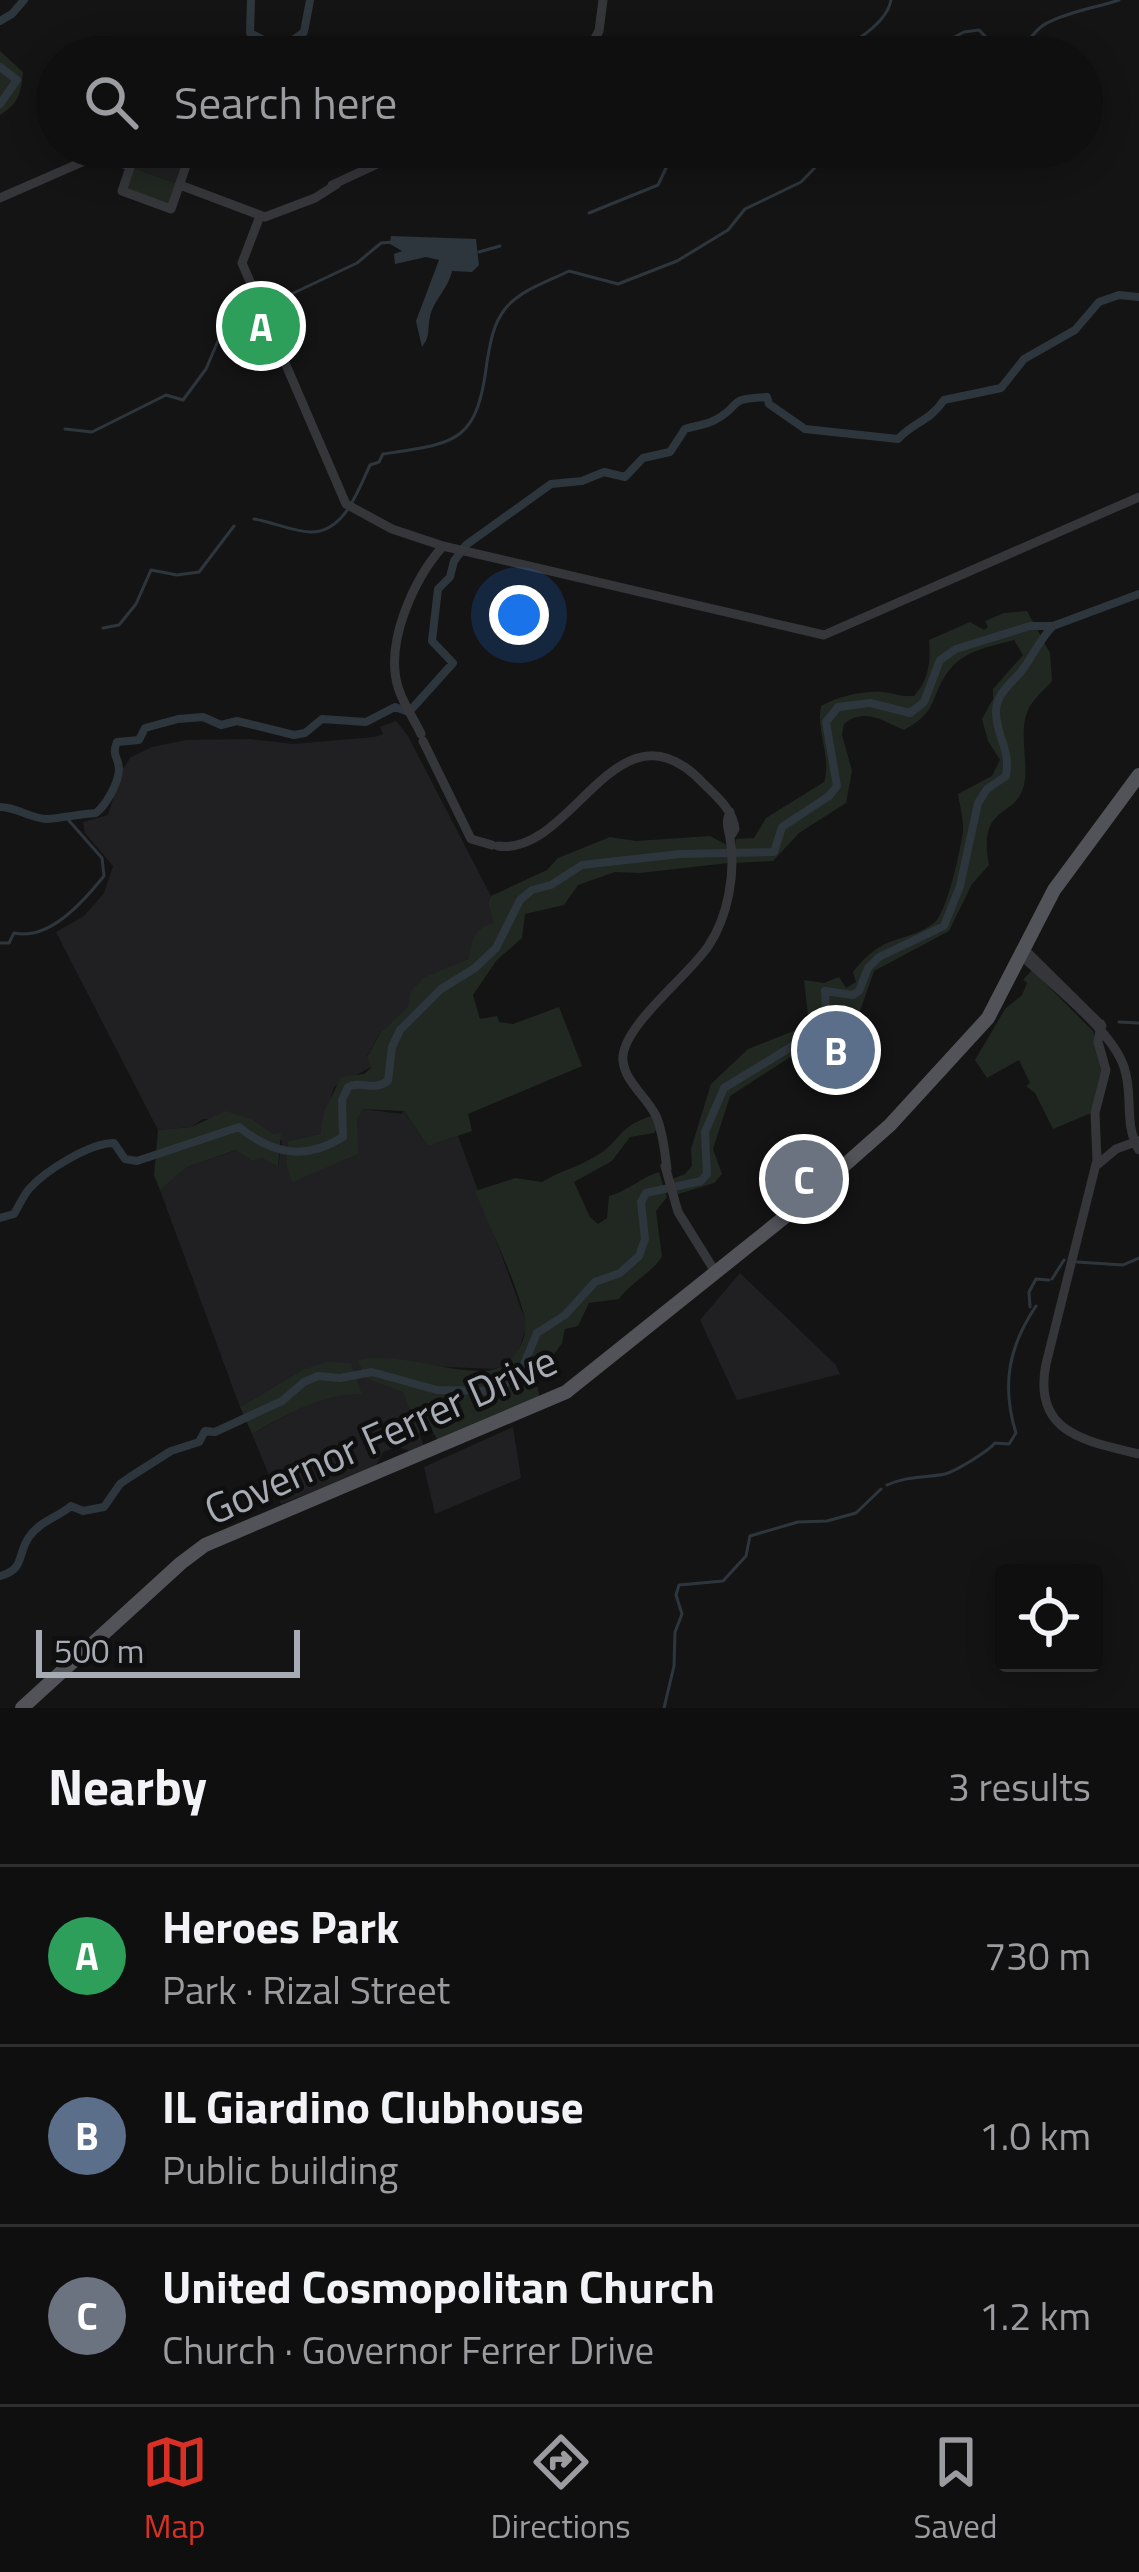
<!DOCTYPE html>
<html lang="en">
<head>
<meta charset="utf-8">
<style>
	:root { --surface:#0f0f10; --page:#1d1d1e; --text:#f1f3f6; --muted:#9b9c9f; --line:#2f2f30; --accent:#d93025 }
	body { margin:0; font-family:"Titillium Web",sans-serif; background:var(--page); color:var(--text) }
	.controls { position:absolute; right:36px; bottom:36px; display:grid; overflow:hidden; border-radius:12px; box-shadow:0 6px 30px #0003 }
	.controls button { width:108px; height:108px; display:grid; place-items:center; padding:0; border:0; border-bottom:3px solid var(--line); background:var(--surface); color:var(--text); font:60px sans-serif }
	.scale { position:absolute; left:36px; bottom:30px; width:264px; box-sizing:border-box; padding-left:12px; border:6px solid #a7abb4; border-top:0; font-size:33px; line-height:42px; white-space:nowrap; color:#a7abb4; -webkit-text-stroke:9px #0f0f10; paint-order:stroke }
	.you { position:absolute; left:519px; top:615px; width:42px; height:42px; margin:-30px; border:9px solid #fff; border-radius:50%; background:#1a73e8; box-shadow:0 0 0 18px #1a73e833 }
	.badge { display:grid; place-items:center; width:78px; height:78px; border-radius:50%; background:var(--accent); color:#fff; font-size:39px; font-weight:700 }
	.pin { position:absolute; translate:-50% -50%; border:6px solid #fff; box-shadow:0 3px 12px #0006 }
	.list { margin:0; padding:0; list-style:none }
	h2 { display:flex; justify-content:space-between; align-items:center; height:156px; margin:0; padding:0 48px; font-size:51px }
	h2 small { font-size:39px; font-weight:400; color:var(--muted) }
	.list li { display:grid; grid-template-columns:78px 1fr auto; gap:36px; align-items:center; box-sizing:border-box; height:180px; padding:0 48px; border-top:3px solid var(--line) }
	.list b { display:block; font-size:45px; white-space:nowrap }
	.list p { margin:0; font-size:39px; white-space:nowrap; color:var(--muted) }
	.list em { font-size:39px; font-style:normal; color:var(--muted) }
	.icon { flex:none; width:66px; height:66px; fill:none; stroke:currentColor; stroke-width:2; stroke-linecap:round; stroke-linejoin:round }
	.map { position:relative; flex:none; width:1139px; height:1708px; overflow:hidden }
	.search { position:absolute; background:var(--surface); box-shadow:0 6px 30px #0003; left:36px; right:36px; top:36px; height:132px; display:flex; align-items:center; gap:30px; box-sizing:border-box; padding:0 42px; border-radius:66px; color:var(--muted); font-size:45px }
	.sheet { height:696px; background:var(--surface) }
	nav { display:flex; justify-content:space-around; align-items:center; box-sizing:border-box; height:168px; border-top:3px solid var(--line); background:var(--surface); font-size:33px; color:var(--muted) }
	nav a { display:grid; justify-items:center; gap:6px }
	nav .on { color:var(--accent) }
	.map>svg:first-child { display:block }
	.built { fill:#202022 }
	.green { fill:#212821 }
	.water { fill:#2e363d }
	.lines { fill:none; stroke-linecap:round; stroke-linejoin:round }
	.stream { stroke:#2e363d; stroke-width:3 }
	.river { stroke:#2e363d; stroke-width:8 }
	.minor { stroke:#35363a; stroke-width:9 }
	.major { stroke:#525359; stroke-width:14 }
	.labels { text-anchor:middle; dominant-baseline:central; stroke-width:9; stroke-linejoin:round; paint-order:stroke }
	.street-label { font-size:42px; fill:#a7abb4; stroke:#0f0f10 }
</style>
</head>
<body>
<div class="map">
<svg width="1139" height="1708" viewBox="0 0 1139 1708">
	<rect width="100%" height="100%" fill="#141415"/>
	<!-- built -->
	<path class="built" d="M141 147 186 160 178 184 133 168Z
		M396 721 408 736 491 896 488 903 495 923 469 959 454 966 381 1032 367 1056 371 1067 334 1087 320 1134 288 1141 286 1163 293 1181 363 1109 402 1114 403 1110 428 1146 458 1136 527 1325 517 1355 509 1363 494 1369 425 1366 365 1378 403 1391 424 1446 410 1451 397 1447 383 1452 375 1467 281 1504 252 1434 305 1405 341 1393H361L302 1370 240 1407 160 1190 187 1167 237 1150 252 1161 262 1158 278 1167 282 1141 254 1120 203 1119 191 1127 158 1130 56 932 84 916 104 893 113 866 85 833 83 822 108 815 122 770 131 757 152 747 186 740 249 739 293 744 375 737 383 734 380 727Z
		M740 1273 836 1365 840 1374 737 1400 700 1320Z
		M513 1427 521 1478 435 1514 424 1467Z"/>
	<!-- green -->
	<path class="green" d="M0 51 23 72C21 93 19 103 0 115Z
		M133 168 178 184 170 206 125 189Z
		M1027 611 1050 653 1052 681C1045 689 1032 700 1028 710 1018 731 1029 762 1024 785 1016 819 977 803 989 865L972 884 949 931 874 971 860 1011 841 1009V1028L822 1054 792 1056 730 1096 713 1149 722 1174 714 1183 675 1195 672 1179 685 1174 692 1166 691 1149 711 1084 748 1049 809 1025 804 980 824 983 839 977 846 988 856 982 853 972C887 930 902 946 934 923 947 913 960 851 963 832 964 821 960 806 958 794L992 776 1000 760 988 741 982 719 993 699V689L1023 655 1014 640C993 646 966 650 951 668 928 696 942 709 904 730 883 721 864 707 844 724L842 735 852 771 846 803 799 833 773 861 733 863 736 839 754 838 766 818 824 782C832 758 816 732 821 706 840 696 861 691 883 692 894 693 901 697 914 696 929 680 931 661 929 640L970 622 984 630 988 627 985 621 1004 613Z
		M710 836 727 845 728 863 640 873 615 872 578 885 564 905 525 914 522 938 496 961 473 995 480 1019 497 1016 499 1022 513 1024 559 1007 582 1066 468 1114 472 1131 428 1146 404 1111 363 1109 357 1118 358 1154 292 1182 286 1163 288 1141 320 1134 324 1112 341 1077 364 1074 371 1068 367 1057 381 1032 408 1007 410 992 425 977 469 959C471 941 475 927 494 923L488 903 491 896 547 870 558 858 610 837 636 841Z
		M1032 970 1093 1031 1104 1069 1091 1113 1053 1129 1035 1093 1026 1086 1030 1083 1019 1060 987 1078 975 1060 1005 1009 1022 995 1027 983 1023 980Z
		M226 1111 254 1120 273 1134 281 1133 278 1167 262 1158 252 1161 236 1150 187 1167 160 1190 154 1175 158 1130 191 1127Z
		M652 1116 657 1128 654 1133 630 1137 612 1161 574 1182 590 1217 598 1224 607 1218 609 1196C628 1191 640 1178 659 1172L667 1197 656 1211 662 1257C648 1276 630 1283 619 1299L589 1303 578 1326 565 1329 562 1343 536 1380 540 1399 438 1441 427 1421 419 1434 403 1392 365 1378 358 1360C402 1352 440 1372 484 1371 509 1371 529 1343 525 1320 518 1285 489 1226 475 1191L515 1178 542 1182C560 1171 578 1167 596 1156 621 1142 617 1126 652 1116Z
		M327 1362 351 1363 362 1394C321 1393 288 1414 252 1434L240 1407 302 1370Z"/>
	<!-- water -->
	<path class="water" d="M391 236 476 239 479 265 472 272 452 271C448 289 433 301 430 317 427 330 431 335 422 347L416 321 439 260 426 257 395 264 394 254 402 251 390 244Z"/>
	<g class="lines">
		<!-- stream -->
		<path class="stream" d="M788 57 798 44C808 45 819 49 829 49 852 48 887 22 891 0
			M903 57 912 52 915 57
			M934 57 945 51 941 44 964 32 979 30C988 39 997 50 1010 50 1027 50 1033 29 1047 23 1070 11 1095 8 1119 0
			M735 147H744
			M589 213 658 185 676 147
			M479 252 500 246
			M264 307 357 263 381 243 393 242
			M65 429 92 432 166 395 183 400 206 369 224 327 256 310
			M254 519C273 522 291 531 310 532 344 533 358 491 370 465L379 462 383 454C457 443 477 443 487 362 490 344 493 324 505 309 520 290 547 282 569 271L618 284 677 261 728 230 745 209 801 182 835 147
			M103 628 119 625 136 604 151 570 177 575 199 572 234 526
			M0 943H9L14 933C49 941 83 902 104 876L102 858 64 815
			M1119 1022 1139 1023
			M1077 1262 1123 1265 1139 1258
			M1052 1279 1064 1260
			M1030 1307 1029 1292 1036 1279 1049 1280
			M887 1485C906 1476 925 1478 945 1474 956 1471 987 1452 995 1443L1009 1444 1016 1433C1001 1385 1009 1346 1036 1306
			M664 1708 674 1666 675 1632 682 1614 676 1595 679 1585 723 1581 746 1556 750 1536 798 1522 827 1521 856 1513 881 1489"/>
		<!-- river -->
		<path class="river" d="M251 0 250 33 281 49 304 32 310 0
			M0 21 12 14 24 0
			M0 67 17 80 0 104
			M0 807C17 807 31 819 47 819 63 818 79 814 96 813 106 805 118 784 119 770 119 757 111 756 117 742L139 740 145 728 178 719 203 717 221 725 237 721 294 735 305 733 322 719 366 722 395 707 409 712 453 663 432 641 438 589 450 577 454 561 466 545 551 484 582 481 604 472 625 477 643 458 670 452 685 429C694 426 706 425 715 420 745 404 723 399 767 397L769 404 805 429 898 439C915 421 929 422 944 400L1001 388 1024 359 1075 330 1099 302 1119 295 1139 297
			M0 1218 14 1214C19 1206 23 1196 29 1189 46 1170 90 1143 114 1143L125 1159 137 1161 239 1127C272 1154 305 1161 343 1137L342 1100 348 1087C361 1080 373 1092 388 1081L392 1047 400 1030 441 989 475 968 496 948 520 900 532 890 551 885 582 865 680 854 774 852 782 827 829 796 837 786 826 722 838 707 870 703 910 713 924 702 940 660 956 649 1030 626H1053L1139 594
			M0 1576C25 1570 17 1554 29 1537 40 1521 57 1518 71 1506L83 1511 104 1507 120 1484 130 1477 171 1451 199 1442 205 1431 215 1432 282 1401 304 1382 318 1376 340 1378 372 1372 437 1390 499 1391 524 1364 537 1333 565 1315 595 1282 620 1273 639 1256 645 1239 641 1202 646 1193 701 1181 707 1174 705 1132 724 1088 796 1044 827 1031 825 991 853 995 859 991 868 968 879 957 944 926 960 886 978 803 987 789 1006 776C1010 753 1001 743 997 722 992 698 1006 688 1020 673 1032 658 1039 640 1053 626"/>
		<!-- minor -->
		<path class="minor" d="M585 57 599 31 603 0
			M137 147 122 191 171 209 188 160 153 147
			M180 185 265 217 315 198 337 184
			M332 185 414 147
			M0 198 96 156 130 166
			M260 216 242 263 346 504 392 529 443 546 824 635 1139 497
			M421 734C414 719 404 705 399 690 383 645 414 579 443 546
			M423 741 471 839 492 845
			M498 846C573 857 618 691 704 784 717 797 733 810 735 829L730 837
			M1025 950 1102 1026
			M1022 956C1051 984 1112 1030 1124 1067 1134 1096 1123 1123 1139 1150
			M1101 1024 1098 1042 1106 1070 1095 1113 1097 1160 1046 1364C1032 1434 1087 1441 1139 1454
			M1097 1165 1116 1149 1138 1141
			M665 1166 678 1212 716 1273
			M667 1169C665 1154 663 1131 656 1116 647 1097 625 1082 623 1061 619 1028 691 974 709 945 728 916 736 873 730 838 728 826 725 824 730 812"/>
		<!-- major -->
		<path class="major" d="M22 1708 181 1563 205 1545 566 1392 796 1208 890 1125 988 1018 1054 890 1139 775"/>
	</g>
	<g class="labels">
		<!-- street labels -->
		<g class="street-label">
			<text transform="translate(380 1434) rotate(-24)">Governor Ferrer Drive</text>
		</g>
	</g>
</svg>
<div class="controls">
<button><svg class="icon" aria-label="locate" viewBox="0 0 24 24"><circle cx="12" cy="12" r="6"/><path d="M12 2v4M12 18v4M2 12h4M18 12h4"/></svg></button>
</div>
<div class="scale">500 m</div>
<div class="you"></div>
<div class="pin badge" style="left:261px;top:326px;background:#2e9e5b">A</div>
<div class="pin badge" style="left:836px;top:1050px;background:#5c6f8a">B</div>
<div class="pin badge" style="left:804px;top:1179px;background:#6b7280">C</div>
<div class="search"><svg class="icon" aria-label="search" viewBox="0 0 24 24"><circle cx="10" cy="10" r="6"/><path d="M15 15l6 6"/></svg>Search here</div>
</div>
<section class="sheet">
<h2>Nearby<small>3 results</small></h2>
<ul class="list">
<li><span class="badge" style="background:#2e9e5b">A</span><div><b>Heroes Park</b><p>Park · Rizal Street</p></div><em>730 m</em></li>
<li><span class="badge" style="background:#5c6f8a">B</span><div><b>IL Giardino Clubhouse</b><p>Public building</p></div><em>1.0 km</em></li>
<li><span class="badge" style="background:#6b7280">C</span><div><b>United Cosmopolitan Church</b><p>Church · Governor Ferrer Drive</p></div><em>1.2 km</em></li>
</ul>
</section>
<nav>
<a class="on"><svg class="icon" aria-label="map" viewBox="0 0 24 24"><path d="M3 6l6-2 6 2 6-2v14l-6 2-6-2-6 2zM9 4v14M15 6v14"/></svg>Map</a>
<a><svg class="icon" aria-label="directions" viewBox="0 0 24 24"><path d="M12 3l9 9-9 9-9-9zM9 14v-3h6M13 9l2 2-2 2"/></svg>Directions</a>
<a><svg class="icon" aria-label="saved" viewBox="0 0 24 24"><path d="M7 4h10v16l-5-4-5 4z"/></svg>Saved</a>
</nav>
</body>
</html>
